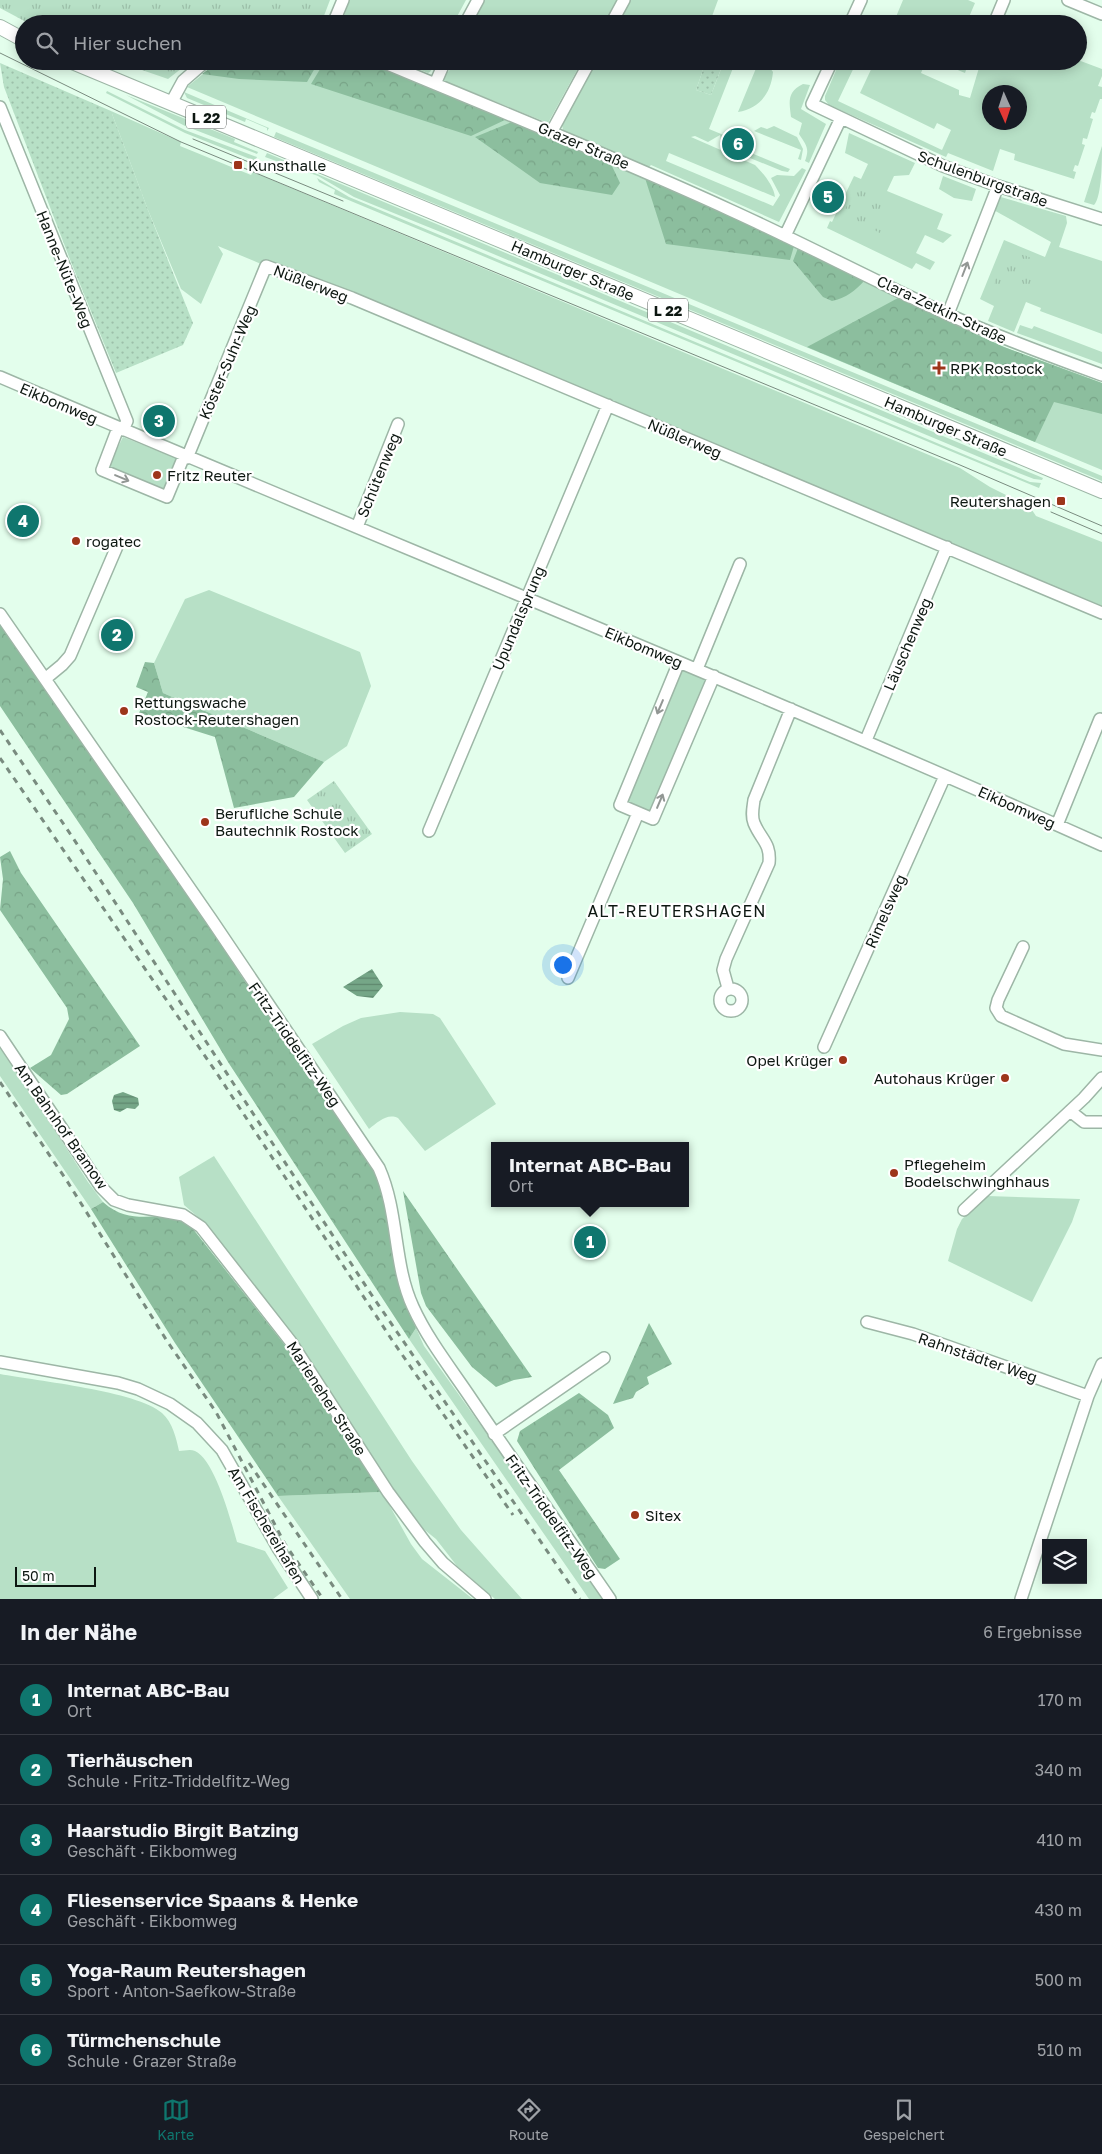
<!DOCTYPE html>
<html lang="de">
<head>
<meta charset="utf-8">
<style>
	:root { --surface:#171b24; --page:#242831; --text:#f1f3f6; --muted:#9ea1a6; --line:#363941; --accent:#0f766e }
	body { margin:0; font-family:"Golos Text",sans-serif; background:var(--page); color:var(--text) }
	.controls { position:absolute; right:15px; bottom:15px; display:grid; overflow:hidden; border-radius:0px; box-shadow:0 2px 12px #0003 }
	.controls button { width:45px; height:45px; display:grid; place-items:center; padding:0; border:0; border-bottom:1px solid var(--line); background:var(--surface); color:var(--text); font:25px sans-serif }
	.compass { position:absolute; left:982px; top:85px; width:45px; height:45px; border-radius:50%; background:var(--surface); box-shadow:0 2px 12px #0003; rotate:177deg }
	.scale { position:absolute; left:15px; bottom:12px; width:81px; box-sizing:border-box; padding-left:5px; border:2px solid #0d1711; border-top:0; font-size:14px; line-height:18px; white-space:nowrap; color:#0d1711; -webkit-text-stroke:4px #fff; paint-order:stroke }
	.you { position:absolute; left:562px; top:964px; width:18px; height:18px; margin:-12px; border:4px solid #fff; border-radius:50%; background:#1a73e8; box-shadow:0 0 0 8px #1a73e833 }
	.badge { display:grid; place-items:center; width:32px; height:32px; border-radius:50%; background:var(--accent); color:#fff; font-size:16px; font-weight:700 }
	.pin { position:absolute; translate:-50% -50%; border:2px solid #fff; box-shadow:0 1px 5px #0006 }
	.popup { position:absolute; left:491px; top:1142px; width:198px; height:65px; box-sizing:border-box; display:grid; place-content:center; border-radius:0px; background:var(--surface); filter:drop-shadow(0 1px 4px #0005); font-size:16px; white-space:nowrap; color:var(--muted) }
	.popup b { font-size:19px; color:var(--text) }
	.popup::after { content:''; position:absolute; left:50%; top:100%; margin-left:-10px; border:10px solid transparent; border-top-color:var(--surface) }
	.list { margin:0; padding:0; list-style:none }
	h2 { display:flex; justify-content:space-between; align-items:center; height:65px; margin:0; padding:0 20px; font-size:21px }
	h2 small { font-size:16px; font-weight:400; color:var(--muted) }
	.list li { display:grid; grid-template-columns:32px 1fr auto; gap:15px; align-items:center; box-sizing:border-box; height:70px; padding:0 20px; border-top:1px solid var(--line) }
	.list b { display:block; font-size:19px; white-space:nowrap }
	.list p { margin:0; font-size:16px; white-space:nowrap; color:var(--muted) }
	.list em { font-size:16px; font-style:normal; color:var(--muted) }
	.icon { flex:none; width:28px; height:28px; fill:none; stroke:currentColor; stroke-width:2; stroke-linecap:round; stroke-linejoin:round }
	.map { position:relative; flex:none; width:1102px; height:1599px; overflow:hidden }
	.search { position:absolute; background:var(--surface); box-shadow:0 2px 12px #0003; left:15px; right:15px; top:15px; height:55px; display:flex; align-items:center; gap:12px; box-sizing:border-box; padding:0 18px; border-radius:28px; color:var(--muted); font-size:19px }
	.sheet { height:485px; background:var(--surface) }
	nav { display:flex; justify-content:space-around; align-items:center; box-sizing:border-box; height:70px; border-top:1px solid var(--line); background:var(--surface); font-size:14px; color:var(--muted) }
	nav a { display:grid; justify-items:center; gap:2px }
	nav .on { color:var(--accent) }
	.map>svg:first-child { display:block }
	.grass { fill:#b7e0c6; fill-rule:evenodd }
	.forest { fill:url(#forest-crowns) }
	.park { fill:url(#park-tufts) }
	.garden { fill:url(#garden-dots) }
	.water { fill:url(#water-rules) }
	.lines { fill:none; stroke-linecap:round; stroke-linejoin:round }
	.minor-casing { stroke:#9db6a6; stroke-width:14 }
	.major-casing { stroke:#9db6a6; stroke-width:16 }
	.minor { stroke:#fff; stroke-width:11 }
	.major { stroke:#fff; stroke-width:14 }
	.tram { stroke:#798b7f; stroke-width:1 }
	.rail { stroke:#798b7f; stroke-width:3; stroke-dasharray:6 6; stroke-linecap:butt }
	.oneway { stroke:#929794 }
	.poi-dot { fill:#9d351a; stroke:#fff; stroke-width:2 }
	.labels { text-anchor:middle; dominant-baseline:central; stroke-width:4.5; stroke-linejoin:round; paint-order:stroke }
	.shield { fill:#fff; stroke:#565d58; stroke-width:1 }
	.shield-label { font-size:14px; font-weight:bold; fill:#0d1711 }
	.street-label { font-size:15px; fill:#0d1711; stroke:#fff }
	.poi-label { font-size:15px; fill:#0d1711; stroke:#fff; text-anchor:start }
	.neighbourhood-label { font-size:16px; letter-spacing:1px; fill:#0d1711; stroke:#fff }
</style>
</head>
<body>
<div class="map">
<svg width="1102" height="1599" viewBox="0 0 1102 1599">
	<defs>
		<pattern id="forest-crowns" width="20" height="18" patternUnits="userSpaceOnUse" patternTransform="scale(1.25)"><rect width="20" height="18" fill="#8cbe9e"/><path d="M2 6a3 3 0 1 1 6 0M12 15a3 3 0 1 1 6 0" fill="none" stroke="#78a387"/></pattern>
		<pattern id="park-tufts" width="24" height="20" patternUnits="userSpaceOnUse" patternTransform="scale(1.25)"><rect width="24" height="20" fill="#b7e0c6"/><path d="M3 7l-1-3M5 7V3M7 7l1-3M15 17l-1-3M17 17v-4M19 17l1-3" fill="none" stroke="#9cbfa9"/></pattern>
		<pattern id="garden-dots" width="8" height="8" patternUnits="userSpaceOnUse" patternTransform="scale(1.25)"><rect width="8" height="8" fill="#b7e0c6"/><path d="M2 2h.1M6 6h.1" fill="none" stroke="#9cbfa9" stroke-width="1.8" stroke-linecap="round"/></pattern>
		<pattern id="water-rules" width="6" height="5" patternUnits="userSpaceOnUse" patternTransform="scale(1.25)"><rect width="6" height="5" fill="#75a687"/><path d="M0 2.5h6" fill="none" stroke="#5e866d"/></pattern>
	</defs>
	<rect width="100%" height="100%" fill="#e3feec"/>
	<!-- grass -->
	<path class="grass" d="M350 0H466L453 24H341Z
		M485 0H617L604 24H472Z
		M630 0H718L711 19 716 24H617Z
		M903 0H968L975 3 966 24H893Z
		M1078 60 1102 69V76L1098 86 1102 87V99H1100L1095 113 1092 112 1090 118 1093 119 1087 139 1083 138 1082 144 1085 145 1078 166 1075 165 1073 171 1076 172 1074 179 1014 160 1015 154 1000 149 993 171 948 153 946 157 829 105 825 100V96L840 61H857L838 101 942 150 951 130 937 123 934 129 860 93 875 61H926L921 73 959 90V95L970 98 981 61ZM990 92H1020V122H990Z
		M219 61H365L645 178 794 246 941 319 1004 347 1102 383V470L801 345 187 87Z
		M399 61H436L430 72 428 73Z
		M453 61H582L548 123 437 78 449 71Z
		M596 61H706L696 90 711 95 723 64 733 68 709 129 748 145 746 151 790 169 788 172 782 171 728 149 722 144 720 135 708 142 695 136 691 137 755 165C763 173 774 186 775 197L669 153 666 161 773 206 780 195 771 178 777 175 794 176 802 168 806 170 779 222 651 165 649 167 563 130 562 125Z
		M759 61H765L773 72C771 93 760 108 738 112Z
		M936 61H948L966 70 965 73Z
		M803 84 810 85 801 109 826 124 809 163 805 161C810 148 806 145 799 134L802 123 791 117C789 101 787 92 803 84Z
		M107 91 185 130 257 157 255 161 185 133 106 93Z
		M184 92 269 128 267 131V128L246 119 245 122 187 98Z
		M126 95 235 139 234 142 258 152 257 154 185 126Z
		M111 111 181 142 180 146 251 175 253 172 960 468 990 487 1030 507 1036 516 1102 542V613L218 246 223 254 201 304 181 289 148 210Z
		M774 126 797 137 803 149 801 160 798 159 801 150 754 131 761 127 767 129Z
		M276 132 1102 476V481L274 137Z
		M849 133 915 163 909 175 894 176 887 191 943 214 937 229 952 235 943 243 925 235 916 253 935 262 930 270 916 263 912 269 827 228 830 221 832 222 854 176 861 179 868 164 845 153Z
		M1102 146C1102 159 1102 197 1094 205L1084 202Z
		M267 153 1043 478 1042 480 1034 479 996 464 448 235 354 197 318 176 265 157Z
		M943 176 976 189 972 201 954 198 939 189Z
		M317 178 349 197 1030 482 1041 483 1039 488 334 194 335 190 319 182Z
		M994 195 1066 216 1067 223 1059 247 1102 261V334L1040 311 1041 308 1026 302 1014 332 988 321 994 306 980 299 1004 240 1045 257 1051 242 990 208Z
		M1020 325 1032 329 1034 326 1102 352V364L1017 333Z
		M123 437 176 458 178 463 167 486 161 489 112 471 110 463Z
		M209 590 360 652 371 686 347 746 324 762 163 693 154 663 185 599Z
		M682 666 710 679 650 815 629 805 627 799Z
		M400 1012 433 1014 440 1018 496 1104 425 1151 398 1118C387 1113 378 1122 369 1129L312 1044 343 1026 361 1018Z
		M0 1045 88 1182 103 1202 91 1209 0 1076Z
		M214 1156 412 1461 461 1530 522 1599H495L457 1566 436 1539 421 1527 393 1491 307 1355 279 1321 205 1223 184 1205 179 1177Z
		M987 1196 1080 1199 1072 1222 1032 1302 948 1261 957 1229 962 1219Z
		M416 1328 424 1346C484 1430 545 1514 603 1599H589L409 1339Z
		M0 1374C37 1381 137 1391 162 1413 173 1423 176 1438 179 1451 184 1451 190 1449 195 1451 215 1460 231 1521 237 1542L265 1551 288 1588 273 1599H0Z
		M382 1492 411 1544 422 1559 473 1599H350L278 1496Z"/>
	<!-- forest -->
	<path class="forest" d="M219 61H319L307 82 239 79 202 74Z
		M325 61H365L507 119 471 136 311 84Z
		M512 122 611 164 620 183 612 195 540 183 475 137Z
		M645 178 794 246 790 260 666 244Z
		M798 248 865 280C855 291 846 298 832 301L823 297 793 261Z
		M898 298 1004 347 1102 383V414L1054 402 1035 442 807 347Z
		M0 625 206 921 242 977 372 1167C390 1201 391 1240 399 1277 402 1295 408 1311 416 1328L409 1339 228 1062 133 903 0 706Z
		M145 662 154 663 163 693 324 762 294 797 234 808 215 737 139 713 148 692 136 687Z
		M10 851 21 873 140 1046 67 1094 61 1095 30 1068 51 1055 69 1019 67 1008 0 910 3 879 0 857Z
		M403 1191 532 1377 514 1380 496 1387 472 1367 426 1306 421 1293Z
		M103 1202C129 1225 149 1213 177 1218 183 1220 189 1226 193 1229L288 1349 382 1492 278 1496 175 1343 91 1209Z
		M649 1323 672 1364 647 1377 649 1384 636 1392 633 1398 613 1404Z
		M579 1393 608 1415 614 1428 559 1470 620 1559 605 1569 598 1568 517 1441 520 1431Z"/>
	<!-- park -->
	<path class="park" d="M0 0H330L322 21 328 24H30L0 8Z
		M116 61H191L168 79Z
		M895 61H918L914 70Z
		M859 182 876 187 889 238 843 213Z
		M1006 247 1038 261 1030 285 1014 291 994 284Z
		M334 781 372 834 345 853 307 800Z"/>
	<!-- garden -->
	<path class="garden" d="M706 61H724L711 95 696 90Z
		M0 63 111 111 148 210 193 323 183 345 116 373 71 262 4 87Z"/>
	<!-- water -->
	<path class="water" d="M372 969 383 986 373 998 357 996 343 987Z
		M123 1092 138 1098 139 1105 135 1109 127 1108 120 1112 114 1110 112 1101 114 1095Z"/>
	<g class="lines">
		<!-- minor casing -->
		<g class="minor-casing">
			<path id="minor" d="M1068 0 1102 14
				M333 24 343 0
				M465 24 478 0
				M611 24 624 0
				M850 24 861 0
				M994 24 1004 0
				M380 61C497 110 615 157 730 210 803 243 874 281 947 314 998 337 1050 356 1102 375
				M832 61 812 104 943 166 998 186 1102 219
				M435 84 445 61
				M171 103 183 81 206 61
				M0 107 127 421 123 430
				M552 131 590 61
				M785 236 841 118
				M948 314 998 186
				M0 377C367 534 738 682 1102 845
				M118 428 102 470 167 497 184 456
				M187 458 266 266 352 298 1102 613
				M357 527 398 424
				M0 614 211 919 379 1168C399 1213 393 1264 413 1307 428 1340 452 1370 472 1400 517 1467 564 1532 610 1599
				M679 662 620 805 653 819 714 676
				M697 669 740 564
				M45 679 62 665 70 656 118 544
				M866 740 947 547
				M1057 825 1100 719
				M429 831 608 405
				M1023 947 998 1000 996 1008 1001 1016 1064 1044 1102 1050
				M568 978 638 813
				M728 988 723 970 726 959 769 863C771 843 761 840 754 823 751 816 753 808 754 800L791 709
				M720 1000a11 11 0 1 1 22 0a11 11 0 1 1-22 0Z
				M0 1036 101 1187 114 1200 128 1205 183 1215 201 1227 291 1342 388 1492 425 1542 443 1563 485 1599
				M824 1047 945 776
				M1070 1111 1084 1122H1102
				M964 1210 1084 1098 1102 1078
				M867 1322 913 1334 1088 1396
				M0 1362 118 1383 138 1389 170 1404 197 1423 222 1450 278 1548 312 1599
				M494 1434 604 1358
				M1021 1599 1088 1396 1102 1364"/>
		</g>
		<!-- major casing -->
		<g class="major-casing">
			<path id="major" d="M0 27 24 40
				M70 61 1102 491"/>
		</g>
		<!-- minor -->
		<use href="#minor" class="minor"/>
		<!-- major -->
		<use href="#major" class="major"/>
		<!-- tram -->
		<path class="tram" d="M0 53 181 142 960 465 1102 526
			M193 139 343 201
			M1051 512 1102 534"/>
		<!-- rail -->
		<path class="rail" d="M0 730 73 838 371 1294 580 1599
			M0 758 216 1072 392 1340 513 1515
			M0 1082 67 1181 167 1341 216 1412 285 1544 323 1599
			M249 1463 342 1599"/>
	</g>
	<!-- one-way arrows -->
	<defs><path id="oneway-shaft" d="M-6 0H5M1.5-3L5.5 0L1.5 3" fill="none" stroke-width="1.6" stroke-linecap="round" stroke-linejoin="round" transform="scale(1.25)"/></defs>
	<g class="oneway">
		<use href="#oneway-shaft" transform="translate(965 269) rotate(-69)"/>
		<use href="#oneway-shaft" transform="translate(122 478) rotate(23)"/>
		<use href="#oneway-shaft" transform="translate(660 707) rotate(113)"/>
		<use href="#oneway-shaft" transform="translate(660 801) rotate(-67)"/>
	</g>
	<!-- markers -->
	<g class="poi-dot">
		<rect x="233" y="160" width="10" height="10" rx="2.5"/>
		<path d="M936.5 360.5h5v5h5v5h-5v5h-5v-5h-5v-5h5z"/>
		<circle cx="157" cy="475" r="5"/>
		<rect x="1056" y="496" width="10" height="10" rx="2.5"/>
		<circle cx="76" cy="541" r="5"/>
		<circle cx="124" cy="711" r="5"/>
		<circle cx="205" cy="822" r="5"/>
		<circle cx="843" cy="1060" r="5"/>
		<circle cx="1005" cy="1078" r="5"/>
		<circle cx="894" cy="1173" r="5"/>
		<circle cx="635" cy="1515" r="5"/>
	</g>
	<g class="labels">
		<!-- shield labels -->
		<g class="shield">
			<rect x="186" y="105.5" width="40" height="23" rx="4"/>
			<rect x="648" y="298.5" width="40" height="23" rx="4"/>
		</g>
		<g class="shield-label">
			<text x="206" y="117">L 22</text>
			<text x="668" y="310">L 22</text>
		</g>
		<!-- street labels -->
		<g class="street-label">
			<text transform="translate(584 145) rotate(23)">Grazer Straße</text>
			<text transform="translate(983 178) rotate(20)">Schulenburgstraße</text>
			<text transform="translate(65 269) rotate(68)">Hanne-Nüte-Weg</text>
			<text transform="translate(573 270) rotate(23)">Hamburger Straße</text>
			<text transform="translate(311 283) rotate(21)">Nüßlerweg</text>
			<text transform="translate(942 309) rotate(25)">Clara-Zetkin-Straße</text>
			<text transform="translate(227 362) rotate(-67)">Köster-Suhr-Weg</text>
			<text transform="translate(59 403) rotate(23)">Eikbomweg</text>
			<text transform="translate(946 426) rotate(23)">Hamburger Straße</text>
			<text transform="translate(685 438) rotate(23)">Nüßlerweg</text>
			<text transform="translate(378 475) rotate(-68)">Schütenweg</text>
			<text transform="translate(518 618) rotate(-67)">Upundalsprung</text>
			<text transform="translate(907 644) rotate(-67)">Läuschenweg</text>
			<text transform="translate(644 647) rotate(23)">Eikbomweg</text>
			<text transform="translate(1017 807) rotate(24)">Eikbomweg</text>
			<text transform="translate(885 911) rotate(-66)">Rimelsweg</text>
			<text transform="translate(295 1044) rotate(55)">Fritz-Triddelfitz-Weg</text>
			<text transform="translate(62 1126) rotate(55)">Am Bahnhof Bramow</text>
			<text transform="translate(978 1357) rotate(19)">Rahnstädter Weg</text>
			<text transform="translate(327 1398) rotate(57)">Marieneher Straße</text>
			<text transform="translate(552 1516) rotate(55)">Fritz-Triddelfitz-Weg</text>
			<text transform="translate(267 1525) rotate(59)">Am Fischereihafen</text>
		</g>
		<!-- poi labels -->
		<g class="poi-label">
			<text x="248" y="165">Kunsthalle</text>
			<text x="950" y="368">RPK Rostock</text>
			<text x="167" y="475">Fritz Reuter</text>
			<text x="1051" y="501" text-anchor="end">Reutershagen</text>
			<text x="86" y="541">rogatec</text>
			<text x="134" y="702">Rettungswache<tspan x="134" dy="17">Rostock-Reutershagen</tspan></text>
			<text x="215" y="813">Berufliche Schule<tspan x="215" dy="17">Bautechnik Rostock</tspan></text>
			<text x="833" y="1060" text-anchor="end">Opel Krüger</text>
			<text x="995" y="1078" text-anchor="end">Autohaus Krüger</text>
			<text x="904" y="1164">Pflegeheim<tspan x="904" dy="17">Bodelschwinghhaus</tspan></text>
			<text x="645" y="1515">Sitex</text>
		</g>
		<!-- neighbourhood labels -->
		<g class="neighbourhood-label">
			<text x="677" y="911">ALT-REUTERSHAGEN</text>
		</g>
	</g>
</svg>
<div class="controls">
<button><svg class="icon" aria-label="layers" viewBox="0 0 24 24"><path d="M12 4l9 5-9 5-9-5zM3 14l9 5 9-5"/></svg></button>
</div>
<svg class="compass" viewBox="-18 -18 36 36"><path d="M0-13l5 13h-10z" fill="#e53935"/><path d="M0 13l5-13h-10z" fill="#9ea1a6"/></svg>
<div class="scale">50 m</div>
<div class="you"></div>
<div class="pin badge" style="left:590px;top:1242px">1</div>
<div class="popup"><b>Internat ABC-Bau</b>Ort</div>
<div class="pin badge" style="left:117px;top:635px">2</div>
<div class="pin badge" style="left:159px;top:421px">3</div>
<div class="pin badge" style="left:23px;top:521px">4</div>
<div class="pin badge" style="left:828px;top:197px">5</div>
<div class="pin badge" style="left:738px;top:144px">6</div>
<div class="search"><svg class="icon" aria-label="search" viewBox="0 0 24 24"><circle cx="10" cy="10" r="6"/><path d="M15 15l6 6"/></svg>Hier suchen</div>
</div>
<section class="sheet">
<h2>In der Nähe<small>6 Ergebnisse</small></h2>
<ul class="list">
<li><span class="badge">1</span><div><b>Internat ABC-Bau</b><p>Ort</p></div><em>170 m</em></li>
<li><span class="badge">2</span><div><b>Tierhäuschen</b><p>Schule · Fritz-Triddelfitz-Weg</p></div><em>340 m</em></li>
<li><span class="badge">3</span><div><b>Haarstudio Birgit Batzing</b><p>Geschäft · Eikbomweg</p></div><em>410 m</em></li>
<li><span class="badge">4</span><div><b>Fliesenservice Spaans &amp; Henke</b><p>Geschäft · Eikbomweg</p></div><em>430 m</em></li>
<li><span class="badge">5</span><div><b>Yoga-Raum Reutershagen</b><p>Sport · Anton-Saefkow-Straße</p></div><em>500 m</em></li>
<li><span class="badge">6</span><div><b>Türmchenschule</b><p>Schule · Grazer Straße</p></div><em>510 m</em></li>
</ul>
</section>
<nav>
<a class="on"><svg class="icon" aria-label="map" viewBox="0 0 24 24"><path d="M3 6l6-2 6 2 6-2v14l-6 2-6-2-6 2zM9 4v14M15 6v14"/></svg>Karte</a>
<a><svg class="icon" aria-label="directions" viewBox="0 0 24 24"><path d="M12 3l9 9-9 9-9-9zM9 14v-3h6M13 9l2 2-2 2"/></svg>Route</a>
<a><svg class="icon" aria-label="saved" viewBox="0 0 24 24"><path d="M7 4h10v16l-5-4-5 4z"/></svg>Gespeichert</a>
</nav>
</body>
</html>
